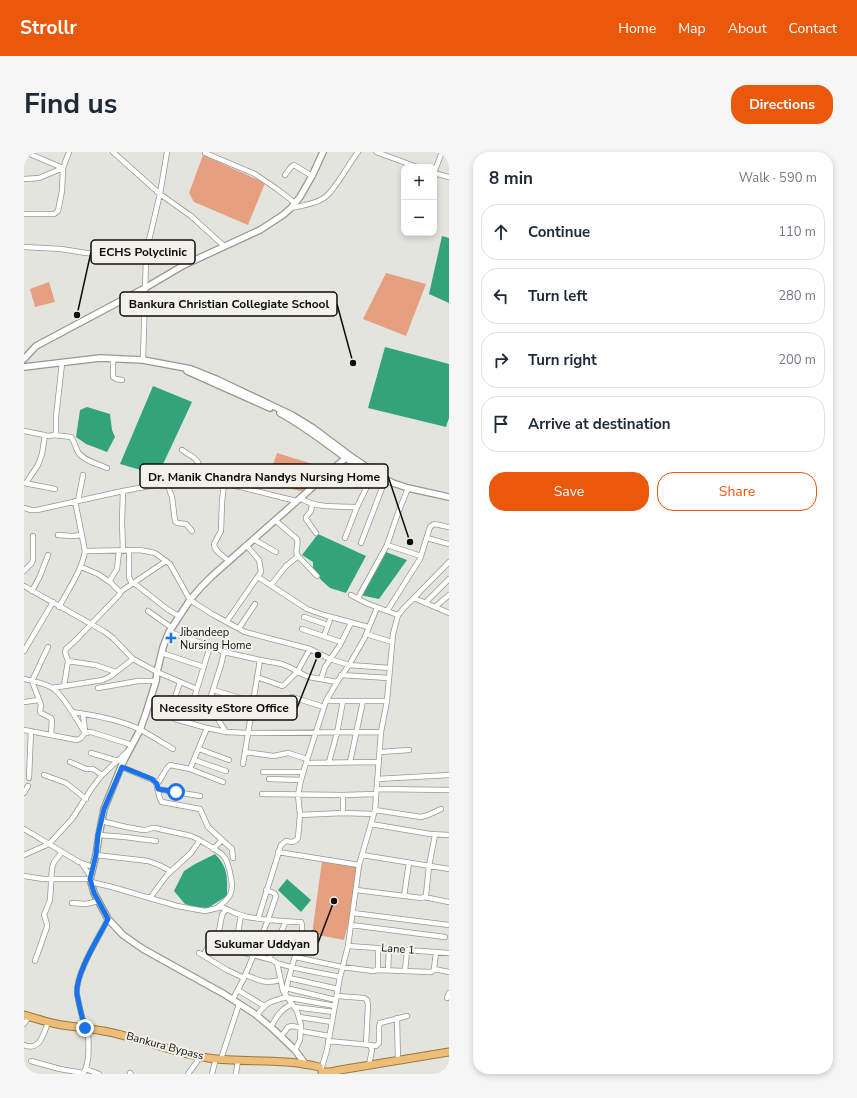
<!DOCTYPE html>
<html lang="en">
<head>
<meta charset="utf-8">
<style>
	:root { --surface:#fff; --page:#f6f6f7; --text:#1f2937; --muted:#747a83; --line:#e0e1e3; --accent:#ea580c }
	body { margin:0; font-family:"Nunito Sans",sans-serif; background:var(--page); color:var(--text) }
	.controls { position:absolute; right:12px; top:12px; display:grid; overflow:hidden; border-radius:8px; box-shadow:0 2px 6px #0003 }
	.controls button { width:36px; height:36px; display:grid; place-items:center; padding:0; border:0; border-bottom:1px solid var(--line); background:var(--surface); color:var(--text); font:20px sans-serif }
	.stop { position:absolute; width:12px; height:12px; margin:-9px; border:3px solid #1a73e8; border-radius:50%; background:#fff }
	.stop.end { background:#1a73e8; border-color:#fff; box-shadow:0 1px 4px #0008 }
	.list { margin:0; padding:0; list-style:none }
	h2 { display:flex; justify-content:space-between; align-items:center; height:52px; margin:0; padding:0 16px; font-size:17px }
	h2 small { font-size:13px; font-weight:400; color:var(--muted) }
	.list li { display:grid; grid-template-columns:26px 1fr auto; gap:12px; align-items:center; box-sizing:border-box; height:56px; margin:0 8px 8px; padding:0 8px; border:1px solid var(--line); border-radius:16px }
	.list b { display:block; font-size:15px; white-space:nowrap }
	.list em { font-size:13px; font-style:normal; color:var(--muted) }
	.actions { display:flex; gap:8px; padding:12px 16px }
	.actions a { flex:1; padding:9px 0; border:1px solid var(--accent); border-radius:16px; text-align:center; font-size:14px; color:var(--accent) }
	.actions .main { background:var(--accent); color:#fff }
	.icon { flex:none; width:22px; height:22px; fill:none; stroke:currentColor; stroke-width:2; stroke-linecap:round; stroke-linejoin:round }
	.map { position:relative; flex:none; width:425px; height:922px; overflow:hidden; border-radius:16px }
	header { display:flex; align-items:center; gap:24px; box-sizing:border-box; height:56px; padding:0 20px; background:var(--accent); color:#fff }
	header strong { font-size:19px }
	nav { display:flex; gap:22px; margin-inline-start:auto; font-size:14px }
	.intro { display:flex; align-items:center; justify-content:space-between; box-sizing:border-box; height:96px; padding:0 24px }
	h1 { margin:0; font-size:28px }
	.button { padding:10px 18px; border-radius:16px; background:var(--accent); color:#fff; font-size:14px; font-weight:700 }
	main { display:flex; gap:24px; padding:0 24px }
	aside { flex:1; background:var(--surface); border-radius:16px; box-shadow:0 2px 6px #0003 }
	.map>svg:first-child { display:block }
	.green { fill:#e69f7f }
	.water { fill:#33a37b }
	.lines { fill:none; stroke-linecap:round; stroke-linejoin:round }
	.minor-casing { stroke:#989892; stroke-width:6 }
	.tertiary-casing { stroke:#989892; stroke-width:8 }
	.trunk-casing { stroke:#9b763c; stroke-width:9 }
	.minor { stroke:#fff; stroke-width:4.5 }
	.tertiary { stroke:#fff; stroke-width:5.5 }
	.trunk { stroke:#ecbe78; stroke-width:7 }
	.route { stroke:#1a73e8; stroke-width:5 }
	.poi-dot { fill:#1877e0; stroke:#f2f1eb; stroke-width:1.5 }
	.labels { text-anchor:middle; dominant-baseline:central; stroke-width:4; stroke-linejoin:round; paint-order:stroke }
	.poi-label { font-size:11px; fill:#0d0d0b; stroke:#f2f1eb; text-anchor:start }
	.street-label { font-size:11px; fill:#0d0d0b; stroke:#f2f1eb }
	.leader { fill:none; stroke:#0d0d0b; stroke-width:1.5 }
	.callout-dot { fill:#0d0d0b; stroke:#f2f1eb; stroke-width:1.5 }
	.callout { fill:#f2f1eb; stroke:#0d0d0b; stroke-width:1.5 }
	.callout-label { font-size:12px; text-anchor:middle; font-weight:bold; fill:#0d0d0b }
</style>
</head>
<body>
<header>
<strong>Strollr</strong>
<nav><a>Home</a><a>Map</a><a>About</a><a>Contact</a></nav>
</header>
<div class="intro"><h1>Find us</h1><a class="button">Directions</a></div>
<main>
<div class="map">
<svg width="425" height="922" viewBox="0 0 425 922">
	<rect width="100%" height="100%" fill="#e4e4de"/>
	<!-- green -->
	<path class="green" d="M179 3 241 31 224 73 170 50 165 41Z
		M362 121 402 132 382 184 339 167Z
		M25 130 31 150 11 155 6 137Z
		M253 301 295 314 281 340 243 331Z
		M298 709 333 715 325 768 320 788 288 782Z"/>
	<!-- water -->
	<path class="water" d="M418 84 425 86V151L405 142Z
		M361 195 425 212V266L422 275 344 256Z
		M129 234 168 250 134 323 96 312Z
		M63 255 86 262 88 278 91 285 83 300 62 292 52 285 56 258Z
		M294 382 342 404 322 441 306 436 297 428 289 417V410L278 403Z
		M362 400 383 408 355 447 336 443Z
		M191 702C205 716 203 727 203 744L184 756 170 755 161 752 150 739 160 719 171 712Z
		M263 727 287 748 277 760 254 738Z"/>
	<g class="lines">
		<!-- minor casing -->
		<g class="minor-casing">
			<path id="minor" d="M89 0 136 42 167 64 200 94
				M352 0 393 15
				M181 1 231 22 253 37 271 51
				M410 21 418 0
				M410 21 425 25
				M261 23 267 15 270 13 288 24
				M0 27 15 26 39 16 45 0
				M267 56C278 54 291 52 300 46 311 39 325 11 334 0
				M0 62H30L34 59 38 39 39 16 1 0
				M0 95 37 97 62 101 94 103 122 106
				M89 206V225L92 227 98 228
				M119 208 122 106 125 88 136 42 143 0
				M0 279 25 284 30 283 32 281V265L38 211
				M30 283 47 285C51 290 51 295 54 300 60 309 74 312 83 316
				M158 298C174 309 177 306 174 327
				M0 331 31 337
				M2 331 14 313 18 302 21 283
				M143 331 148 345 151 369 153 371 162 372 168 379
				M200 331 198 350 197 379 190 392C190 399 199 404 204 408
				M99 339 98 370 99 399
				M276 346C293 357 314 354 333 355
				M54 349 59 323
				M288 352 287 359 282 365V367L292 381
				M0 356 7 358H13L99 339 163 327H174L200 331 272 349
				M251 368 273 387C275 392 271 398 273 403L293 424
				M34 383 48 384 58 383
				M321 386 333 355 348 324
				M403 386 425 392
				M229 387 252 400
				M337 391 360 331
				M363 393 397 404
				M61 399 116 398 131 401 146 412 166 448 188 462 221 480 286 497 306 507 325 513 366 516
				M105 399V425L108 432
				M57 415 74 422 87 431
				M0 419 7 412 9 408V384
				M234 425 283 457 300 463 344 475
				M110 431 143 457 155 464
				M247 433 262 414 274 404
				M0 434 81 480 89 486 109 507 133 520 173 537
				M8 439 16 424 24 403
				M96 440 142 409
				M327 443 342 451 363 459
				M334 446 363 393 374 361 384 336
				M390 446 425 461
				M401 451 425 427
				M35 455C44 438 58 418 61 399L51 349
				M411 455 425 443
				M124 459 148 476
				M374 463 363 459 396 407 406 375 410 372 425 375
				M280 465 304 473
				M203 469 237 420 235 408 222 393
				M215 476 231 452
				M278 477 317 490
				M145 480 186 494 200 500 236 508 219 612
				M342 482 368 490
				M300 484 307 465
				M24 495 8 529 17 553 16 560 17 561 27 566 28 568 27 583
				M0 499 29 450
				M200 500 197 513 186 547C187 558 196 570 202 580
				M138 501 180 515
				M236 508 258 512 265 515 280 523 285 525 313 530
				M44 509 71 513 92 520
				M317 523 365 526
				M233 525 258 534 260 533 273 520 286 497
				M0 527C9 529 22 531 30 537 40 545 54 569 61 581
				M297 527 301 515 316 493 327 471
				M156 530C154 538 147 553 148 562 148 565 149 565 151 567L183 576 202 580 224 581 357 580
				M40 534 44 509 41 500 42 497 51 489 96 442V440L87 431 86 428 93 417 95 399
				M28 536 79 528 87 524 109 507
				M74 536 114 529H132
				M189 538 229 550
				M268 545 300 555
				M126 548 148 555
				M302 549H363
				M0 550 15 548
				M228 558 245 563 252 560H261
				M48 560C70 563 97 568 117 578 128 584 139 591 149 597
				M59 562 61 579
				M163 570 186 494
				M0 578 53 588 57 586 61 581 67 580 108 593
				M175 597 205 608
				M221 600 250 604 264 601 283 607
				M356 600 385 598
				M67 601 94 609
				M170 608 202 619
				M46 610 62 617H69L78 623
				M305 610 313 581 319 549
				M326 610 339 549
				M282 611 355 610
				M98 615 131 629C135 635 133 644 138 650L176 657 184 675 208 697 209 706
				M166 617 183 576
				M239 620H279
				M20 623 42 631 62 647
				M5 626 7 579
				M245 627 277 628
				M353 627 425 623
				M133 632C138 626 141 617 146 613L166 617 199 630
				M133 637 176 644
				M353 637 425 638
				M0 641 4 634
				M238 642 319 643 352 642
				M319 643V661
				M351 658 397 665 404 663 417 657
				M276 663 274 643 277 628 282 611 302 549 313 530 325 513 340 487 353 456
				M77 669 102 675 119 678H122L128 676H131C143 679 155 681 167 684 175 687 182 692 189 696 193 699 198 701 201 706 204 711 206 720 207 726 210 741 206 746 194 755
				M347 672 406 682 425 683
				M0 677 55 710 69 715
				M75 683 101 685 132 689
				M189 697 198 688
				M254 700 335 713
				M0 703 25 692 48 667 68 636 78 623 104 599
				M72 703 124 709 135 713 146 719
				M338 703 425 717
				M58 712 67 725
				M0 724 19 727H66
				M67 730 88 735 153 754 181 759 198 755 211 761 223 765 244 768 252 744 250 741 242 738
				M332 738 397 746 400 745 402 743 405 714 411 683
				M380 744 385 711
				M400 745 425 750
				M126 746 143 723 167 701 176 688
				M48 751 62 752 74 749
				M329 761 425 773
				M234 767 257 693 262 689C267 690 271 691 274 686L276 663 319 661 350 662
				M327 773 421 785
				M187 792 248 808 253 811 259 839 273 859 277 873 276 888 271 898
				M324 794 425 801
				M211 798 217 763
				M175 801 203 818 220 826
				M179 803 195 779 198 763 202 757
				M271 805 318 815 349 819 353 818 354 816V796
				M245 807 262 769
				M11 809 23 775V772L20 763 26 748 28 716 30 710 38 700
				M253 811C273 818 295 820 316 825
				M410 817 425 820
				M353 818 407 820 409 819 410 817 412 800
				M364 818 365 796
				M381 819 383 798
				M222 823C237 829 240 832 256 828
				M265 826 314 837
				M262 836 312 848
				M214 838 240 854
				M313 844 340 846 343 848 344 853 342 892
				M264 846 272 847 311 854
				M423 846 425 841
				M209 847 220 826 244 768 273 770H277L278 773V779L264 829 261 842
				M270 855 310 860
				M233 864C241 850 248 849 263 845
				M275 865 308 870
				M373 866 374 909
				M0 872 5 865
				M247 875C253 864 256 858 268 852
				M61 876C58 865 55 853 53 842 51 822 75 785 84 767
				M277 879 305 884
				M257 885 264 875 268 874 277 876
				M304 889 346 893 348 898 345 913
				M0 893C16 900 20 881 24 870
				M346 893 352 894 355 891V875L356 871 383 864
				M197 907 215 852
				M7 909 36 917 59 921
				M298 915 303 898 316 825 324 794 335 713 351 658 357 580 363 549 369 482 374 463 380 456 425 410
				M62 917 75 922
				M106 921 107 922
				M59 922C67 909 64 891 64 876
				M164 922 177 904
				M188 922 192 906
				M212 922 214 908"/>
		</g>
		<!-- tertiary casing -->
		<g class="tertiary-casing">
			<path id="tertiary" d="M0 207 12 194 121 136 160 113 236 78 259 63 267 56 276 45 288 24 299 0
				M0 215 76 206 119 208 167 217 192 227 268 263 289 276 325 303 359 326 369 331 384 336 425 345
				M163 219 246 256
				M256 261C289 279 317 304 349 325
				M282 913 271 898 249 877 231 862 200 842 119 797 99 783 84 767 70 741 67 730 66 727 72 703 75 683 80 657 99 610 116 578 122 561 132 529 133 520 139 495 145 480 166 448 177 435 188 424 325 303"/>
		</g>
		<!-- trunk casing -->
		<g class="trunk-casing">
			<path id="trunk" d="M0 863C13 867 25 871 38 873 59 876 81 878 101 884 129 891 155 902 184 906 221 911 258 906 295 915
				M298 920H307L316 918 425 900"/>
		</g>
		<!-- minor -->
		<use href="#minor" class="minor"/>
		<!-- tertiary -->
		<use href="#tertiary" class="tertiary"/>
		<!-- trunk -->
		<use href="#trunk" class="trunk"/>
	</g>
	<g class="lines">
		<!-- route -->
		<path class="route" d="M61 876C58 865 55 853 53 842 51 822 75 785 84 767L70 741 66 727 72 703 74 683 80 657 98 615 128 627 133 632 134 637 152 640"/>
	</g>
	<!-- markers -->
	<path class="poi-dot" d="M145 480h4v4h4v4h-4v4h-4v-4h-4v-4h4z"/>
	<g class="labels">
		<!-- poi labels -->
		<g class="poi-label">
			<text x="156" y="480">Jibandeep<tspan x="156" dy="13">Nursing Home</tspan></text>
		</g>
		<!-- street labels -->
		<g class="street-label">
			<text transform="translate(374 797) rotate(4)">Lane 1</text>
			<text transform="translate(141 894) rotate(15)">Bankura Bypass</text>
		</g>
	</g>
	<!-- callouts -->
	<path class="leader" d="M53 163L67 100M329 211L313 152M386 390L364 324M294 503L273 556M310 749L294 791"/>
	<g class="callout-dot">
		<circle cx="53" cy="163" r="4"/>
		<circle cx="329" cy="211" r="4"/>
		<circle cx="386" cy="390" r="4"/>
		<circle cx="294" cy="503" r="4"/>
		<circle cx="310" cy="749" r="4"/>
	</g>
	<g class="callout">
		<rect x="67" y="88" width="104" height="24" rx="4"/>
		<rect x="96" y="140" width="217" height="24" rx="4"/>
		<rect x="116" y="312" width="248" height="24" rx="4"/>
		<rect x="128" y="544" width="145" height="24" rx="4"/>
		<rect x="182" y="779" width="112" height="24" rx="4"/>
	</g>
	<g class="callout-label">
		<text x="119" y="104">ECHS Polyclinic</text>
		<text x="205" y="156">Bankura Christian Collegiate School</text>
		<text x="240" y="329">Dr. Manik Chandra Nandys Nursing Home</text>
		<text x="200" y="560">Necessity eStore Office</text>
		<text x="238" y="796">Sukumar Uddyan</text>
	</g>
</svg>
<div class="controls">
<button>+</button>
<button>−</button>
</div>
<div class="stop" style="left:152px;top:640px"></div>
<div class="stop end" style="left:61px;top:876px"></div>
</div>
<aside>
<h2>8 min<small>Walk · 590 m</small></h2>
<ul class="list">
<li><svg class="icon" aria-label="ahead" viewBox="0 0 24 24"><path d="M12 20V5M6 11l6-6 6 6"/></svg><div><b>Continue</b></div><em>110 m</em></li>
<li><svg class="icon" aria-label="left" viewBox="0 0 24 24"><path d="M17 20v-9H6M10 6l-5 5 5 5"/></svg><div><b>Turn left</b></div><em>280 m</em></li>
<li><svg class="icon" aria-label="right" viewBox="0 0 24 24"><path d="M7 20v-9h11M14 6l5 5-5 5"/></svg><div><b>Turn right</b></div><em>200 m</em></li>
<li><svg class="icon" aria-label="arrive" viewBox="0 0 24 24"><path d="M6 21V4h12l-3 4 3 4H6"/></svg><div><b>Arrive at destination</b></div></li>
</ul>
<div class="actions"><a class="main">Save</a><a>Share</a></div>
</aside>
</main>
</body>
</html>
